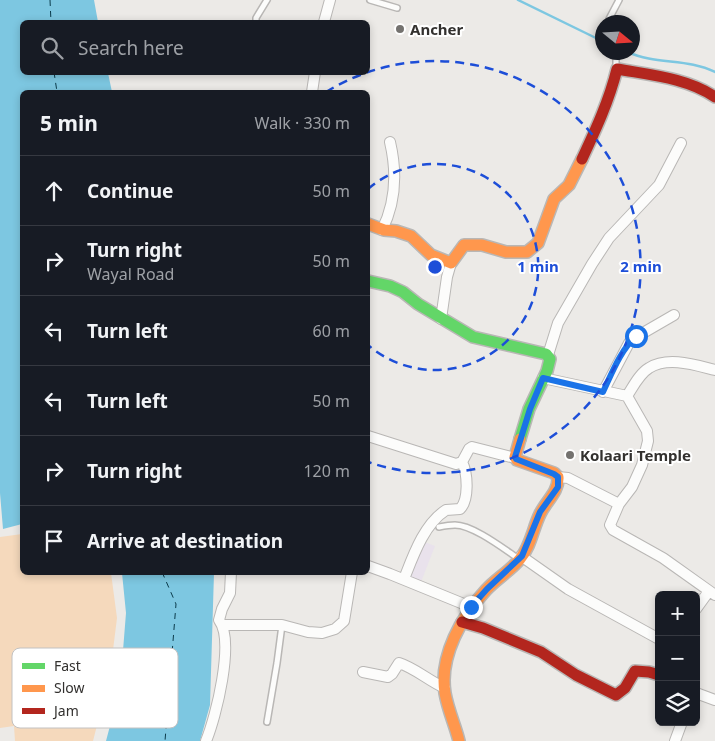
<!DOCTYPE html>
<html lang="en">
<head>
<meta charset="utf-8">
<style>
	:root { --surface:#171b24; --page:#20242c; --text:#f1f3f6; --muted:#9ea1a6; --line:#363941 }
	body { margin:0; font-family:"Noto Sans",sans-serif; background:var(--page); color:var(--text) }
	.controls { position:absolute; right:15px; bottom:15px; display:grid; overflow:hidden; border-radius:8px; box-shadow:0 2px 8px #0003 }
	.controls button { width:45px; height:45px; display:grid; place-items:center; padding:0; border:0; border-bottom:1px solid var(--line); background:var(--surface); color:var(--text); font:25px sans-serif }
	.compass { position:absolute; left:595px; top:15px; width:45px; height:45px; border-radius:50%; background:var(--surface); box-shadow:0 2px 8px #0003; rotate:108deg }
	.stop { position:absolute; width:15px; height:15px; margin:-11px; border:4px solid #1a73e8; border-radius:50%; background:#fff }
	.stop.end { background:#1a73e8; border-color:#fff; box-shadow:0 1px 5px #0008 }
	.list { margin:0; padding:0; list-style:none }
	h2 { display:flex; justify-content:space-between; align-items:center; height:65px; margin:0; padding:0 20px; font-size:21px }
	h2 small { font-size:16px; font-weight:400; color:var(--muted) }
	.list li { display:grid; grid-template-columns:32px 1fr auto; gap:15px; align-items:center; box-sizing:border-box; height:70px; padding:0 20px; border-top:1px solid var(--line) }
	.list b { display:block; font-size:19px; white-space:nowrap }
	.list p { margin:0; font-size:16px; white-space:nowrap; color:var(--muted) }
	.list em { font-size:16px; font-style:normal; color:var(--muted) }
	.icon { flex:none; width:28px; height:28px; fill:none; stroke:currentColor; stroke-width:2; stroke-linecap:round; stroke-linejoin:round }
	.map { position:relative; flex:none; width:715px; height:741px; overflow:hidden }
	.search { position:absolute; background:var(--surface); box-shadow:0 2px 8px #0003; left:20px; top:20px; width:350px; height:55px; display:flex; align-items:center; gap:12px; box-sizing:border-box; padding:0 18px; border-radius:8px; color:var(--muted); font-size:19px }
	.panel { position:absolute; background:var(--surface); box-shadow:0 2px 8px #0003; left:20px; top:90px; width:350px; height:485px; border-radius:8px }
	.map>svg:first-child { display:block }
	.commercial { fill:#e9e2ec }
	.green { fill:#f5d9bc }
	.water { fill:#7dc7e1 }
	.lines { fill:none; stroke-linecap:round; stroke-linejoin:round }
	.stream { stroke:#7dc7e1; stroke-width:2.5 }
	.ferry { stroke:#0b3b4b; stroke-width:1; stroke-dasharray:6 5; stroke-linecap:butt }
	.lane-casing { stroke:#b9b7b5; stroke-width:8 }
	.street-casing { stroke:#b9b7b5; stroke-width:12 }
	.fast-casing { stroke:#b9b7b5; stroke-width:14 }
	.slow-casing { stroke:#b9b7b5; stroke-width:14 }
	.jam-casing { stroke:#b9b7b5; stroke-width:14 }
	.lane { stroke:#fcfcfb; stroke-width:5 }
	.street { stroke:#fcfcfb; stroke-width:10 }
	.fast { stroke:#63d668; stroke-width:11 }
	.slow { stroke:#ff974d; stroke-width:11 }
	.jam { stroke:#b3261e; stroke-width:11 }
	.route { stroke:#1a73e8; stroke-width:6 }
	.ring { fill:none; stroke:#1d4ed8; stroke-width:2.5; stroke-dasharray:9 6 }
	.poi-dot { fill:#74726f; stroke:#fff; stroke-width:2 }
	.labels { text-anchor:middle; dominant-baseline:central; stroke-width:4; stroke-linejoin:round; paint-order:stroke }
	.poi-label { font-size:15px; font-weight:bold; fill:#33312f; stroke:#fff; text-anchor:start }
	.key { fill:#fff; stroke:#c2c1c1; stroke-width:1 }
	.key-label { font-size:14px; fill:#33312f }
	.centre { fill:#1d4ed8; stroke:#fff; stroke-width:2.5 }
	.ring-label { font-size:15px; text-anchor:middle; font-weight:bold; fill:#1d4ed8; stroke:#fff; stroke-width:4; stroke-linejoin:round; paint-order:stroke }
</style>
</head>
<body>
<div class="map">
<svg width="715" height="741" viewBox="0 0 715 741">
	<rect width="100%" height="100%" fill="#eceae7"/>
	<!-- commercial -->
	<path class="commercial" d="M422 541 435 546 421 582 407 577Z"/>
	<!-- green -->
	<path class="green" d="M22 534V572L111 573 117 618 110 674 93 741H15L14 726 0 728V537Z"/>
	<!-- water -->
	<path class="water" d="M0 0H94L98 22H22V72L108 73 112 92H22V524L3 529 0 493Z
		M122 573H214L210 705 200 741H106L120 688 126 613Z"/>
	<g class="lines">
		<!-- stream -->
		<path class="stream" d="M518 0 602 41
			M628 52C655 65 688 58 715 72"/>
		<!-- ferry -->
		<path class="ferry" d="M50 0 51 22
			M54 72 57 92
			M162 572 176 604 165 741"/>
		<!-- lane casing -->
		<g class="lane-casing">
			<path id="lane" d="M370 0 397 8
				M256 22V18L267 0
				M611 22 609 19 619 0
				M616 52V67
				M439 527C444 526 449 525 455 525 473 525 504 549 519 559
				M267 722 277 663 282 625"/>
		</g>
		<!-- street casing -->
		<g class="street-casing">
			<path id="street" d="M324 22 330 0
				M312 92 315 72
				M382 230C396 202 397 172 390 142
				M441 319 447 277 451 263
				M548 355 558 323 592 264 609 238 659 185 681 143
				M543 378 627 396C633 387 639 374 649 368 668 356 695 365 715 370
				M603 392 629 343 636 337 674 315
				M368 436 456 464 462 462 469 449 472 447 515 458
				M558 477 568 478 619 504 610 525 613 530 663 558 715 595
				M619 504 632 487 642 465 648 441 647 431 627 396
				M521 556 568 589 659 639
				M368 566 390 574 471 607
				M404 579C413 556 424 524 446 510L460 509C469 500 468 474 462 462
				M696 609 709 591
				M223 625H282L308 632 322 633 335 629 344 621 352 572
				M363 672 388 677 392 674 399 663C415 668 429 681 445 688
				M696 693 715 700
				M206 741C216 717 235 641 219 620L222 609 230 593 231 572
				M675 741 682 722"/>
		</g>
		<!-- fast casing -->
		<g class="fast-casing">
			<path id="fast" d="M368 281 390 286 403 292 418 304 473 337 546 354 550 359 547 371 529 409 520 439"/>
		</g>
		<!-- slow casing -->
		<g class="slow-casing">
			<path id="slow" d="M368 224 384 230 396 231 411 236 431 255 451 263 464 245H482L506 252H527L538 243 554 199 569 185 582 159
				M459 741C455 725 448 710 445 693 439 656 462 616 486 590 496 579 510 571 520 559 531 546 533 528 540 514 546 501 559 492 558 477L554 473 517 460 515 457 520 439"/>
		</g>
		<!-- jam casing -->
		<g class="jam-casing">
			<path id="jam" d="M582 159C596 129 609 101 617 69 650 75 687 78 715 97
				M462 622 483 628 541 652 576 675 616 695 625 688 635 671 649 672 659 675"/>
		</g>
		<!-- lane -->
		<use href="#lane" class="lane"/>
		<!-- street -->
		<use href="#street" class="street"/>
		<!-- fast -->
		<use href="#fast" class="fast"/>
		<!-- slow -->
		<use href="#slow" class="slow"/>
		<!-- jam -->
		<use href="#jam" class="jam"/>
	</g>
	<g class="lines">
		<!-- route -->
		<path class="route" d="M471 607 487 589 522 556 540 512 558 487V477L554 474 516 459 515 457 530 409 543 378 603 392C612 373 620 351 636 336"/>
	</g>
	<!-- distance rings -->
	<g class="ring">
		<path d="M368 189A103 103 0 1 1 368 345"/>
		<path d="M326 92A206 206 0 1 1 368 462"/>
	</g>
	<!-- markers -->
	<g class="poi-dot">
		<circle cx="400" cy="29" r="5"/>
		<circle cx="570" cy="455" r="5"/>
	</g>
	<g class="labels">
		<!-- poi labels -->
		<g class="poi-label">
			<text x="410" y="29">Ancher</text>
			<text x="580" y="455">Kolaari Temple</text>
		</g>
	</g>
	<!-- legend -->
	<rect x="12" y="648" width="166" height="80" rx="8" class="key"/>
	<rect x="22" y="663" width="23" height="6" fill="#63d668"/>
	<rect x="22" y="685" width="23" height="7" fill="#ff974d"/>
	<rect x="22" y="708" width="23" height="6" fill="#b3261e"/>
	<g class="key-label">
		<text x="54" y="671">Fast</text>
		<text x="54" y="693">Slow</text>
		<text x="54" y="716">Jam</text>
	</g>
	<circle cx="435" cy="267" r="8" class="centre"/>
	<g class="ring-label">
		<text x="538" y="272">1 min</text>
		<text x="641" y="272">2 min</text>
	</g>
</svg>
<div class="controls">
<button>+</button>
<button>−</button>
<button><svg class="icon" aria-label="layers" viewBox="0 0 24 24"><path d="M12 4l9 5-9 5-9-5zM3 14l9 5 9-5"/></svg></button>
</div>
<svg class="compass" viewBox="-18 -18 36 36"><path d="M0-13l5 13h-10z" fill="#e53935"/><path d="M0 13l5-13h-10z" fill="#9ea1a6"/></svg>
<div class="stop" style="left:636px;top:336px"></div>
<div class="stop end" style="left:471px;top:607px"></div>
<div class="search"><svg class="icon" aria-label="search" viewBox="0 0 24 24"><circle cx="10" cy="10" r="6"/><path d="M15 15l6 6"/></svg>Search here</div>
<section class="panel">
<h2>5 min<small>Walk · 330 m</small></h2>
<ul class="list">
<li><svg class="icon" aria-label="ahead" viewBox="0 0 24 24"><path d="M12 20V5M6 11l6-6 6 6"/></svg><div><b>Continue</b></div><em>50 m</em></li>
<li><svg class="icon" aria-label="right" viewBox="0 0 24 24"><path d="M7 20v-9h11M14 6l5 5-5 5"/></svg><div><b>Turn right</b><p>Wayal Road</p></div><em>50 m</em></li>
<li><svg class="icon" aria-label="left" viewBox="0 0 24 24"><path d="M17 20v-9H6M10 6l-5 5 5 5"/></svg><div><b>Turn left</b></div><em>60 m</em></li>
<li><svg class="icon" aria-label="left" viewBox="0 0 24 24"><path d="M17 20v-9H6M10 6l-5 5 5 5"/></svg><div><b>Turn left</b></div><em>50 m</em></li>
<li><svg class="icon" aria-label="right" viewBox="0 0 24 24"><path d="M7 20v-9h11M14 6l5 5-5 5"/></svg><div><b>Turn right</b></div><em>120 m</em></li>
<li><svg class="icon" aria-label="arrive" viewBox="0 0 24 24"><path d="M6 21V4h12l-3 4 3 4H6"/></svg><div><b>Arrive at destination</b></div></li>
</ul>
</section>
</div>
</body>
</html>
